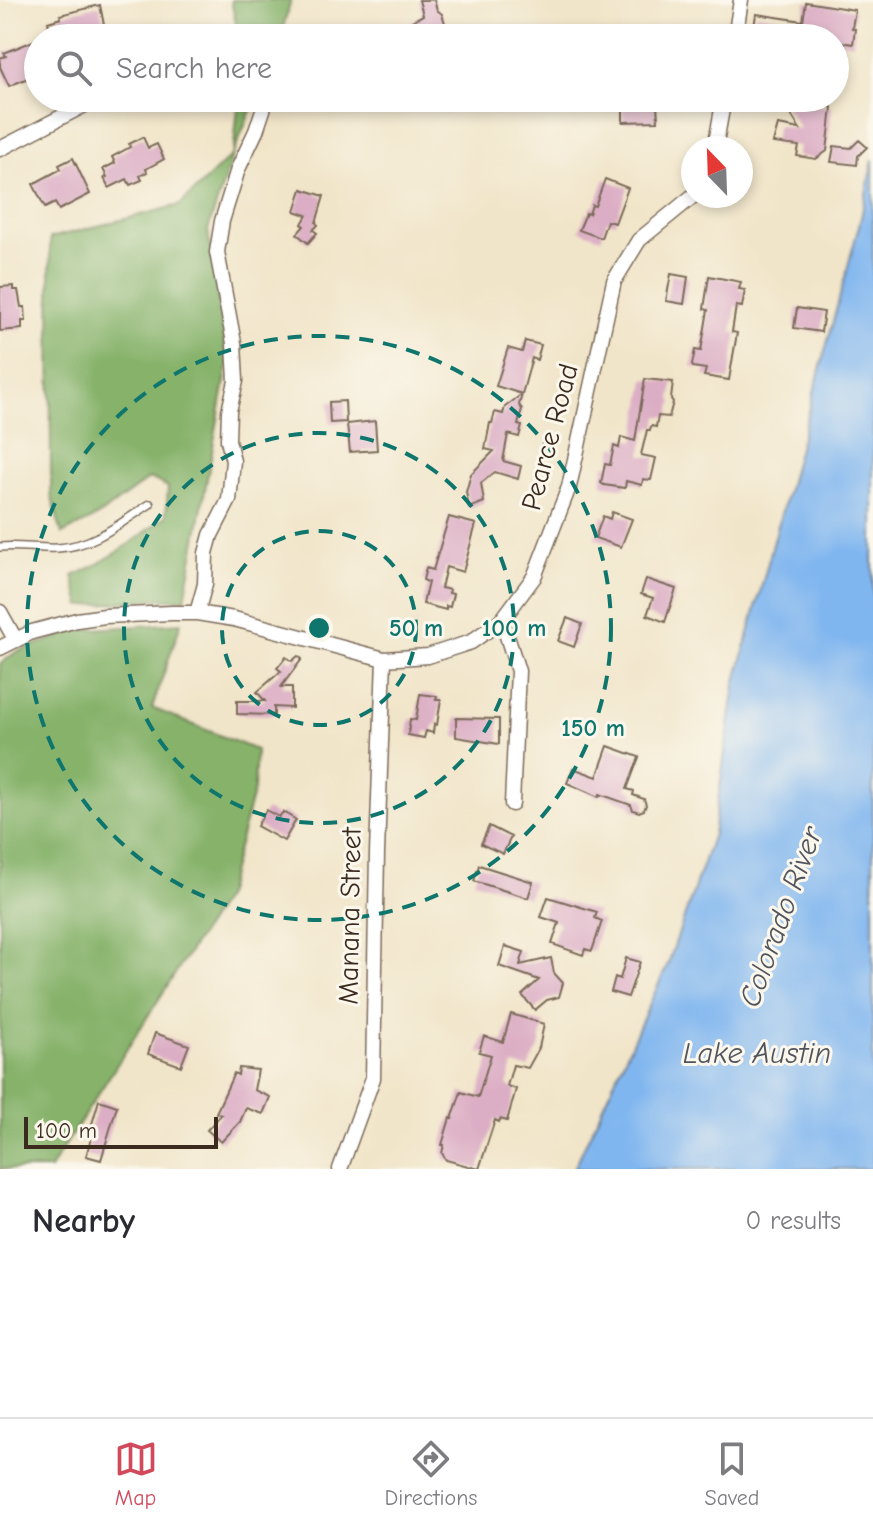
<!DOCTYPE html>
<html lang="en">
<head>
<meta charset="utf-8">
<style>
	:root { --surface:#fff; --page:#f2f2f3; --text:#2b2b33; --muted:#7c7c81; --line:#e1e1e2; --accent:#d1495b }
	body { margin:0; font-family:"Comic Neue",sans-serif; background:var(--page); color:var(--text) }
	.compass { position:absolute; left:681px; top:136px; width:72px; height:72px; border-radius:50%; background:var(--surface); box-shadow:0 4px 12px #0003; rotate:337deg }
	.scale { position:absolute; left:24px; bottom:20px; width:194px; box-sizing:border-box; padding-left:8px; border:4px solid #3b2a1e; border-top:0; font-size:22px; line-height:28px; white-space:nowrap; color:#3b2a1e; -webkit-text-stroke:6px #fbf7ec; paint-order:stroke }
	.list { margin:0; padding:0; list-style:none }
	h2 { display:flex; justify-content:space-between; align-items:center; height:104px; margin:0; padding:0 32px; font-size:34px }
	h2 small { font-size:26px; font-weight:400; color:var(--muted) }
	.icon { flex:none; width:44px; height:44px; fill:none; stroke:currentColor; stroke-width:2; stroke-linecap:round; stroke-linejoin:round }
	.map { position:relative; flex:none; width:873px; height:1169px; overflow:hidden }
	.search { position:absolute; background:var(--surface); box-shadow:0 4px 12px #0003; left:24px; right:24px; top:24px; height:88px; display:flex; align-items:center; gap:20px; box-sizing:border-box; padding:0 28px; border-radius:44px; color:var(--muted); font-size:30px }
	.sheet { height:248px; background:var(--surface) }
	nav { display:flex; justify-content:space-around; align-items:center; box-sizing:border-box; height:112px; border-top:2px solid var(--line); background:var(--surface); font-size:22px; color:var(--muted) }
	nav a { display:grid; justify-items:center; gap:4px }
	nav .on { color:var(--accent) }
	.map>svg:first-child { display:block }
	.forest { fill:#86b26b; stroke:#606e44; stroke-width:2 }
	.water { fill:#80b6ef; stroke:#5e7086; stroke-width:2 }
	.building { fill:#dcaec5 }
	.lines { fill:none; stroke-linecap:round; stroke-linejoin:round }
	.service-casing { stroke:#7b6b5a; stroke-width:10 }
	.minor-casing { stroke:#7b6b5a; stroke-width:17 }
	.service { stroke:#fff; stroke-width:7 }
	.minor { stroke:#fff; stroke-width:14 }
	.ring { fill:none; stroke:#0f766e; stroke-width:4; stroke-dasharray:14 10 }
	.labels { text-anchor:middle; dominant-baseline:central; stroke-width:6; stroke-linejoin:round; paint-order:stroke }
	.street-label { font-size:28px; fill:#3b2a1e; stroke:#fbf7ec }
	.water-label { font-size:30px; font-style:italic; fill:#50545d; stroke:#fbf7ec }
	.centre { fill:#0f766e; stroke:#fbf7ec; stroke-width:4 }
	.ring-label { font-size:24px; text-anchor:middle; font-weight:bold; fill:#0f766e; stroke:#fbf7ec; stroke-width:6; stroke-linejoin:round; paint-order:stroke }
</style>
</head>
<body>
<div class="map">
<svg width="873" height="1169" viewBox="0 0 873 1169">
	<rect width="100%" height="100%" fill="#fbf7ec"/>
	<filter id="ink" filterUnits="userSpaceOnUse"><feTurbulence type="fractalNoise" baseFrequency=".0125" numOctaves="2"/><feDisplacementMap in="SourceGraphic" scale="16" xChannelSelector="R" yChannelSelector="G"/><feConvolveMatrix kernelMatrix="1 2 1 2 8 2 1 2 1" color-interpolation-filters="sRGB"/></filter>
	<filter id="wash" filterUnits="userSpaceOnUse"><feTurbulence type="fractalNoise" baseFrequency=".006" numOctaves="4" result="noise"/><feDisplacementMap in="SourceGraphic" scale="32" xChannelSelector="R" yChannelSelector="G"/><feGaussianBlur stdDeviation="1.8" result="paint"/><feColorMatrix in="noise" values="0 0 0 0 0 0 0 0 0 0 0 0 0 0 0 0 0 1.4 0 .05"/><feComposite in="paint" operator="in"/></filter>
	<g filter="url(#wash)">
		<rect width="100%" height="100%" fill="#f1e5c9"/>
		<!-- forest -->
		<path class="forest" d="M231 0H291L280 38H239Z
			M239 98H256L233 154 208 230 228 365 185 599H152L81 606 73 576C108 561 137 539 166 516L168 487 150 478 98 516 62 534 51 495 50 238 180 205 233 154Z
			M181 623 152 708 256 750 254 789 225 896 50 1169H0V664L16 652 78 630Z"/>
		<!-- water -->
		<path class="water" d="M873 160V1169H574L668 964 713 834 735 685 861 218Z"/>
		<g id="blocks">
			<!-- building -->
			<path class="building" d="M419 0H434L437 10 442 14 447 29 435 33 437 38H417L412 21 423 15Z
				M806 2 855 10 852 28 855 29 853 44 835 41V38H817L754 28 756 14 803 21Z
				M100 5 104 25 99 26 102 38H52L48 22 61 18 60 15Z
				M38 39V74L9 86 0 67V58L6 56 4 53Z
				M782 100 832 107 827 151 816 159 797 156 799 146 773 143 778 125 800 129Z
				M623 105H657L658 121 623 122Z
				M143 137 148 148 157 144 164 159 146 169 147 172 140 176 142 180 130 185 127 179 109 188 104 178 107 177 103 169 115 163 112 157 130 147 129 144Z
				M859 140 867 147 858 156 857 165 831 162 834 146 851 148Z
				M73 158 90 194 59 210 55 203 45 208 33 184 61 169 59 165Z
				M605 179 628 188 615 223 607 221 601 238 579 230 586 213 589 214 592 205 595 206Z
				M302 189 324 196 316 223 318 225 313 230 317 233 308 243 297 234 304 226 302 224 307 215 295 211Z
				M671 274 688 277 684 304 666 301Z
				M709 276 741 282 739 289 745 290 742 307 736 306 732 332 737 333 729 380 704 376 706 369 693 367 692 365 695 350 701 351 708 310 704 309Z
				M13 286V290H18L21 307H25L26 321H22V329L0 331V287Z
				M797 308 824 312 821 332 794 328Z
				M525 341 541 345 537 360 532 358 519 405 522 409 518 425 522 426 519 437 508 434 503 461 521 466 518 479 495 472 481 483 484 502 469 508 466 492 471 474 494 451 485 449 490 423H492L495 412 503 414 505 407 522 394 496 386 508 348 522 352Z
				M645 379 673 382 671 399 673 402 669 417 658 416 656 427 651 426 650 430H647L641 455 656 458 651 480 643 479 642 485 626 481 625 488 604 485 601 483 605 464 610 465 614 446 619 448 621 437 635 441Z
				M345 401 346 422 330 423 329 402Z
				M375 421 377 450 350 452 347 424Z
				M612 512 632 519 621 547 595 538 603 516 610 519Z
				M449 517 476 524 463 572 446 567 441 588 450 590 449 593 453 594 450 607 446 606V610L423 604 428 582 423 580 426 568 433 570Z
				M646 579 676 589 665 622 647 615 653 598 641 594Z
				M567 618 582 624 574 647 558 641Z
				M298 656 302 659 281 687H292V708L274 707V715L237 714V701H265L257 692 281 671 277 668 286 657 292 661Z
				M420 694 437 696 436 699H441L437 725 434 724 433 733 426 731 424 738 408 735 410 719 416 720Z
				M456 718 499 719V744L456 737Z
				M608 746 639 757 627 789 634 791 633 795 644 799 646 805 644 810 639 812 633 810 631 805 600 794 599 797 567 783 573 768 597 777Z
				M266 810 279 817 283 812 296 820 284 841 257 826Z
				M489 826 511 837 503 854 481 844Z
				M479 865 533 882 528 898 474 881Z
				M548 897 597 912 595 918 602 921 592 951 585 949 583 955 552 944 559 923 541 917Z
				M505 946 524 952 520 965 551 958 554 973 563 983 559 997 547 1000 535 1010 522 995 539 980 499 966Z
				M626 958 640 962 628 997 611 992 615 977 620 979Z
				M511 1014 544 1024 539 1048 528 1068 513 1065 507 1086 516 1089 507 1121 500 1119 499 1122 495 1120 479 1169 446 1160 442 1153 444 1145H442L450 1118 452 1119 461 1092 478 1097 491 1055 479 1052 484 1036 503 1042Z
				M155 1033 189 1045 181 1066 148 1054Z
				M239 1068 258 1070 254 1090 270 1097 263 1114 246 1108 240 1122 221 1142 207 1130 221 1115 216 1113 234 1073 238 1075Z
				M99 1100 117 1106 101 1160 86 1156 92 1135 89 1134Z"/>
		</g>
	</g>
	<g filter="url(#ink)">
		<use href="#blocks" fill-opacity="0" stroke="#7b6b5a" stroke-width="2"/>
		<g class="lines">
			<!-- service casing -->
			<g class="service-casing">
				<path id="service" d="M0 547C19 545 39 549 58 548 94 546 120 523 150 504"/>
			</g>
			<!-- minor casing -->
			<g class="minor-casing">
				<path id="minor" d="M291 38 292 36
					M735 38 741 0
					M715 148 724 98
					M0 149 98 98
					M0 612 15 639
					M197 613 205 584 206 553 211 535 229 500 233 461 228 440 229 411 236 381 234 343 217 252 222 221 238 169 256 131 267 98
					M502 620 518 671 512 804
					M0 648 32 632 77 620 105 616 172 613H197L234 619 384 659 428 656 471 642 502 620 534 577 569 487 614 281 639 240 693 196
					M340 1169 373 1078 377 853 384 659"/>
			</g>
			<!-- service -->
			<use href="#service" class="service"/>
			<!-- minor -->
			<use href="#minor" class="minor"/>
		</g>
	</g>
	<!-- distance rings -->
	<g class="ring">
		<circle cx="319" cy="628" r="97"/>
		<circle cx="319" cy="628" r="195"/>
		<circle cx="319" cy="628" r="292"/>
	</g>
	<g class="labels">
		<!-- street labels -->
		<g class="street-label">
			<text transform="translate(550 437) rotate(-75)">Pearce Road</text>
			<text transform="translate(350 916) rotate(-89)">Manana Street</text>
		</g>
		<!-- water labels -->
		<g class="water-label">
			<text transform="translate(781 917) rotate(-70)">Colorado River</text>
			<text x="757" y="1053">Lake Austin</text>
		</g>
	</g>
	<circle cx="319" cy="628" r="12" class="centre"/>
	<g class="ring-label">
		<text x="416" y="636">50 m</text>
		<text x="514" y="636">100 m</text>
		<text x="593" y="736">150 m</text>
	</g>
</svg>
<svg class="compass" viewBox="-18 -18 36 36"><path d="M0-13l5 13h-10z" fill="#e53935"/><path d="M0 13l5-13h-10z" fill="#7c7c81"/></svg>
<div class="scale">100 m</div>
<div class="search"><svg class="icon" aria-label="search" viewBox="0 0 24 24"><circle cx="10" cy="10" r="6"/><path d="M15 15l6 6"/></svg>Search here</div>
</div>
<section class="sheet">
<h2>Nearby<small>0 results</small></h2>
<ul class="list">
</ul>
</section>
<nav>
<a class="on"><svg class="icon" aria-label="map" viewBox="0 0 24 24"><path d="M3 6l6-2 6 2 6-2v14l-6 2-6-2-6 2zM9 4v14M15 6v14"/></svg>Map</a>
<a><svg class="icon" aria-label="directions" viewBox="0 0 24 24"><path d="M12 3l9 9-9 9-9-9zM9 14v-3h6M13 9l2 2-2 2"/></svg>Directions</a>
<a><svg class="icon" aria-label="saved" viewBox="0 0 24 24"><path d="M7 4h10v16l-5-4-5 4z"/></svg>Saved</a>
</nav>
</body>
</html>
